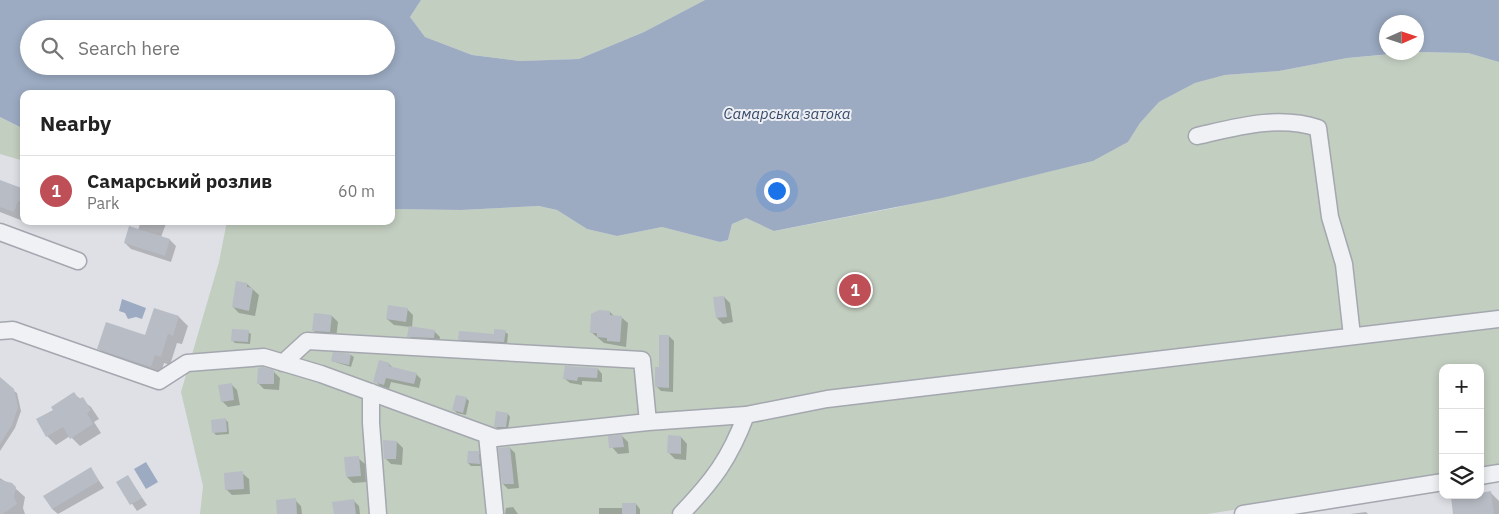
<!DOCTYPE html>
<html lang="en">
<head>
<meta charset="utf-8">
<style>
	:root { --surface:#fff; --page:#f2f2f2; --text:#222; --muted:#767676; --line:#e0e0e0; --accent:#be4f57 }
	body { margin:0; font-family:"IBM Plex Sans",sans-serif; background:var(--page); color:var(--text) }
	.controls { position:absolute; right:15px; bottom:15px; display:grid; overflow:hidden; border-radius:10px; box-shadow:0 2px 8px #0003 }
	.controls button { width:45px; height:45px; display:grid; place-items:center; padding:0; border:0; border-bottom:1px solid var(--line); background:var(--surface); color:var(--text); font:25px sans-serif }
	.compass { position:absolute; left:1379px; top:15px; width:45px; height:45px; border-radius:50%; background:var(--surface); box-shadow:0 2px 8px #0003; rotate:87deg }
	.you { position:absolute; left:776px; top:190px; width:18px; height:18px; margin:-12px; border:4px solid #fff; border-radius:50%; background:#1a73e8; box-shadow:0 0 0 8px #1a73e833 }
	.badge { display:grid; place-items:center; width:32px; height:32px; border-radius:50%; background:var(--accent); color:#fff; font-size:16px; font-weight:700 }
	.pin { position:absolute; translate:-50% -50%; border:2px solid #fff; box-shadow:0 1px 5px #0006 }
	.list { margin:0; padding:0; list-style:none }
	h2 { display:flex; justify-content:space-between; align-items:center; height:65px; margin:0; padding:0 20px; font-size:21px }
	h2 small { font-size:16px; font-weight:400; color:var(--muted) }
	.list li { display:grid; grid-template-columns:32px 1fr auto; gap:15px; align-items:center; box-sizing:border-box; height:70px; padding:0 20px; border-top:1px solid var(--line) }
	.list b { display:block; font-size:19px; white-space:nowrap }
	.list p { margin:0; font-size:16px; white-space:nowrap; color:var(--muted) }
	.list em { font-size:16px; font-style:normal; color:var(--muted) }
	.icon { flex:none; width:28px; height:28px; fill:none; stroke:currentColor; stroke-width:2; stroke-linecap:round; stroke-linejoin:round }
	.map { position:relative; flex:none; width:1499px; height:514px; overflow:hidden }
	.search { position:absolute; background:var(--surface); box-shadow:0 2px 8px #0003; left:20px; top:20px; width:375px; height:55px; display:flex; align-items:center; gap:12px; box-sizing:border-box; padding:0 18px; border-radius:28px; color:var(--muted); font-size:19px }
	.panel { position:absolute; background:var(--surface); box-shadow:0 2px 8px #0003; left:20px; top:90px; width:375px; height:135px; border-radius:10px }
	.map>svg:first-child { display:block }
	.green { fill:#c2cec0 }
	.water { fill:#9cabc2; fill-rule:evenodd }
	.shadow { fill:#0003 }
	.building { fill:#b8bcc5 }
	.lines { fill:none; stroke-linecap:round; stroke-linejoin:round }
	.minor-casing { stroke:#a4a7af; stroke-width:19 }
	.minor { stroke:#f0f1f4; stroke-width:16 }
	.labels { text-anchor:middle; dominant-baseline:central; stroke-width:4; stroke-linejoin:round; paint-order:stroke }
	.water-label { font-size:15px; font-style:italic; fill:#374a6a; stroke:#edeff3 }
</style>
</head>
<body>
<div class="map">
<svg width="1499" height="514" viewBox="0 0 1499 514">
	<rect width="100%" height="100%" fill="#dee0e6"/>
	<!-- green -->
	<path class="green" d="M421 0H705L644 32 579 59 519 61 472 55 425 37 410 17Z
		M1417 52 1468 53 1499 62V468L1480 471V368H1443V476L1208 514H200L203 486 181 392 219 262 227 221H391V209L461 210 539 206 557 210 587 229 617 236 662 227 720 242 728 240 732 224 746 218 775 231 894 208 1093 161 1128 142 1140 123 1159 102 1195 83 1225 75 1279 71 1347 58Z
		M0 117 24 129V161L0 154Z"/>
	<!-- water -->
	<path class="water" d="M0 0H421L410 17 425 37 472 55 519 61 579 59 644 32 705 0H1499V62L1468 53 1417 52 1416 22H1386V52L1402 53 1347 58 1279 71 1225 75 1195 83 1159 102 1140 123 1128 142 1093 161 942 198 774 231 746 218 732 224 728 240 720 242 662 227 617 236 587 229 557 210 539 206 461 210 391 209V94H24V129L0 117ZM29 29H386V66H29Z
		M122 299 146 308 142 319 136 317 128 319 125 313 119 311Z
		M146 462 158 482 146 489 134 469Z"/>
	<!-- shadow -->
	<path class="shadow" d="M0 182 24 190 23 221 0 212Z
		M141 221H167L161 237 170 240 176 246 171 262 131 249 125 243 138 230Z
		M247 284 259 295 255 316 239 313 233 307Z
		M724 297 730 303 733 322 723 324 717 318Z
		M155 309 179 317 188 326 182 344 177 343 170 365 164 363 160 376 108 358 98 348 146 336Z
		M407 309 413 315 412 328 434 331 440 337 439 344 415 342 409 336 410 327 394 325 387 319Z
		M610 312 614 316 621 317 628 323 626 347 604 343 591 332Z
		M332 316 338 322 336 338 320 337 314 331Z
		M248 332 251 334 250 344 235 343 232 340Z
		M505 332 508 334 507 344 462 342 460 339 495 335Z
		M669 336 674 341 673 392 661 391 656 386Z
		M351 355 354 357 351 367 332 361Z
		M389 364 393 368 416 374 421 379 419 388 391 382 389 389 380 386 375 381Z
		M598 369 602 374V382L582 381V385L570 383 565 379Z
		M274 372 280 378 279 390 264 389 258 383Z
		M0 382 17 393 21 411 15 428 0 451Z
		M231 384 237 390 240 405 228 407 222 401Z
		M74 394 91 407 99 419 94 422 101 433 80 446 70 436 56 445 47 436 54 411Z
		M466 398 469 401 466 415 457 413 454 410Z
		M508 414 510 417 508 429H498L495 426Z
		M225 419 228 422 229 434 216 435 214 433Z
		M622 436 628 442 629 453 618 454 612 447Z
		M681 437 687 444 686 460 675 459 669 453Z
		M397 442 403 448 402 465 391 464 385 458Z
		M510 448 515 453 519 488 508 489 503 484Z
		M478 453 481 455 482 466H471L468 463Z
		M358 458 365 464 366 482 353 483 347 477Z
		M91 469 104 488 58 514 52 509Z
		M242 473 249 479 250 494 232 495 226 489Z
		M128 477 147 505 137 511 118 483Z
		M0 478 15 488 25 497 23 508 25 514H0Z
		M1490 492 1499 501V514H1454L1452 498Z
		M295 500 301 506 302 514H278Z
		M353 500 359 506 360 514H335Z
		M636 504 640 509V514H599V508H624Z
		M513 507 518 514H505L506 508Z
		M1366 512 1368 514H1350Z"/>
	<!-- building -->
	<path class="building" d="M0 180 24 189V203L18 201 14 212 0 207Z
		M129 226 170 239 165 256 124 243Z
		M236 281 247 283V287L253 288 249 311 232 307Z
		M724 296 727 317 716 318 713 297Z
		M388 305 408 308 406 322 386 319Z
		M154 308 179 316 173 336 168 334 161 357 155 355 151 367 97 349 106 322 145 335Z
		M599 310 610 311V315L622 316 620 342 607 341V338L597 337V333H590L591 314Z
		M314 313 332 315 330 332 312 331Z
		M409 326 435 330 434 338 407 337Z
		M232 329 249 330 248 342 231 341Z
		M494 329 506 330 504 342 458 340 459 331 494 334Z
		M659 335H669V388L655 387V367H659Z
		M333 352 351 354 349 365 331 361Z
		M379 360 390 363 389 366 417 373 414 384 386 378 384 385 373 382Z
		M565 366 598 368 597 378 578 377 577 381 563 379Z
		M263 367 274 370V384H257L258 368Z
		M0 377 14 389 18 407 12 425 0 444Z
		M232 383 234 400 221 402 218 385Z
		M74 392 79 399 83 397 91 410 87 413 93 424 70 439 63 427 46 437 36 419 53 410 51 407Z
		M456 395 467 397 463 413 452 410Z
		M496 411 508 413 506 427H494Z
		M226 418 227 432 212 433 211 420Z
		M622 435 624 447 609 448 608 436Z
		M668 435 681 436V454L667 453Z
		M383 440 397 441 396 459H384Z
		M510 447 514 484H502L498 448Z
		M468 451H479L480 464 467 463Z
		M359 456 361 476 346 477 344 457Z
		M91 467 99 481 52 509 43 496Z
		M243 471 244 489 225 490 224 473Z
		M128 475 142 498 130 505 116 482Z
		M0 480 12 483 16 487 14 497 17 504 3 514H0Z
		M1491 491 1494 514H1453L1451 497 1480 495V493Z
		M296 498 297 514H277L276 500Z
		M354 499 356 514H334L332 502Z
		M622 503H636V514H622Z"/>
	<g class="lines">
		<!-- minor casing -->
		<g class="minor-casing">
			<path id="minor" d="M1197 136C1237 127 1278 115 1318 128L1330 217 1344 264 1352 336
				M0 232 78 261
				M0 331 13 330 159 381 187 363 264 357 321 374 496 438 648 422 746 415 827 399 1499 319
				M283 363 307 341 642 360 648 422
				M371 392V423L378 514
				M487 435 495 514
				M1480 476 1499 473
				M681 514C713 481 730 458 746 415
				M1243 514 1443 482"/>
		</g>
		<!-- minor -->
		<use href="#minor" class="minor"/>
	</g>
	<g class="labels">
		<!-- water labels -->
		<g class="water-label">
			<text x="787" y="113">Самарська затока</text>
		</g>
	</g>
</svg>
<div class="controls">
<button>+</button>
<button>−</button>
<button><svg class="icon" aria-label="layers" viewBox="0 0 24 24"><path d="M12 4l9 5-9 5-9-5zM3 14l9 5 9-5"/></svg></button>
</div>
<svg class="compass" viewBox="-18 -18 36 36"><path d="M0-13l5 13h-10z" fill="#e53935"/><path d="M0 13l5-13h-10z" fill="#767676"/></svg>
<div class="you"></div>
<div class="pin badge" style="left:855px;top:290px">1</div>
<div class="search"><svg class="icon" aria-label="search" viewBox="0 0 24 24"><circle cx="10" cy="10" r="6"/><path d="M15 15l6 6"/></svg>Search here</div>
<section class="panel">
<h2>Nearby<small></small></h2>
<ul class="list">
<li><span class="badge">1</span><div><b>Самарський розлив</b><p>Park</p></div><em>60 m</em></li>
</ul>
</section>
</div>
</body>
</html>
